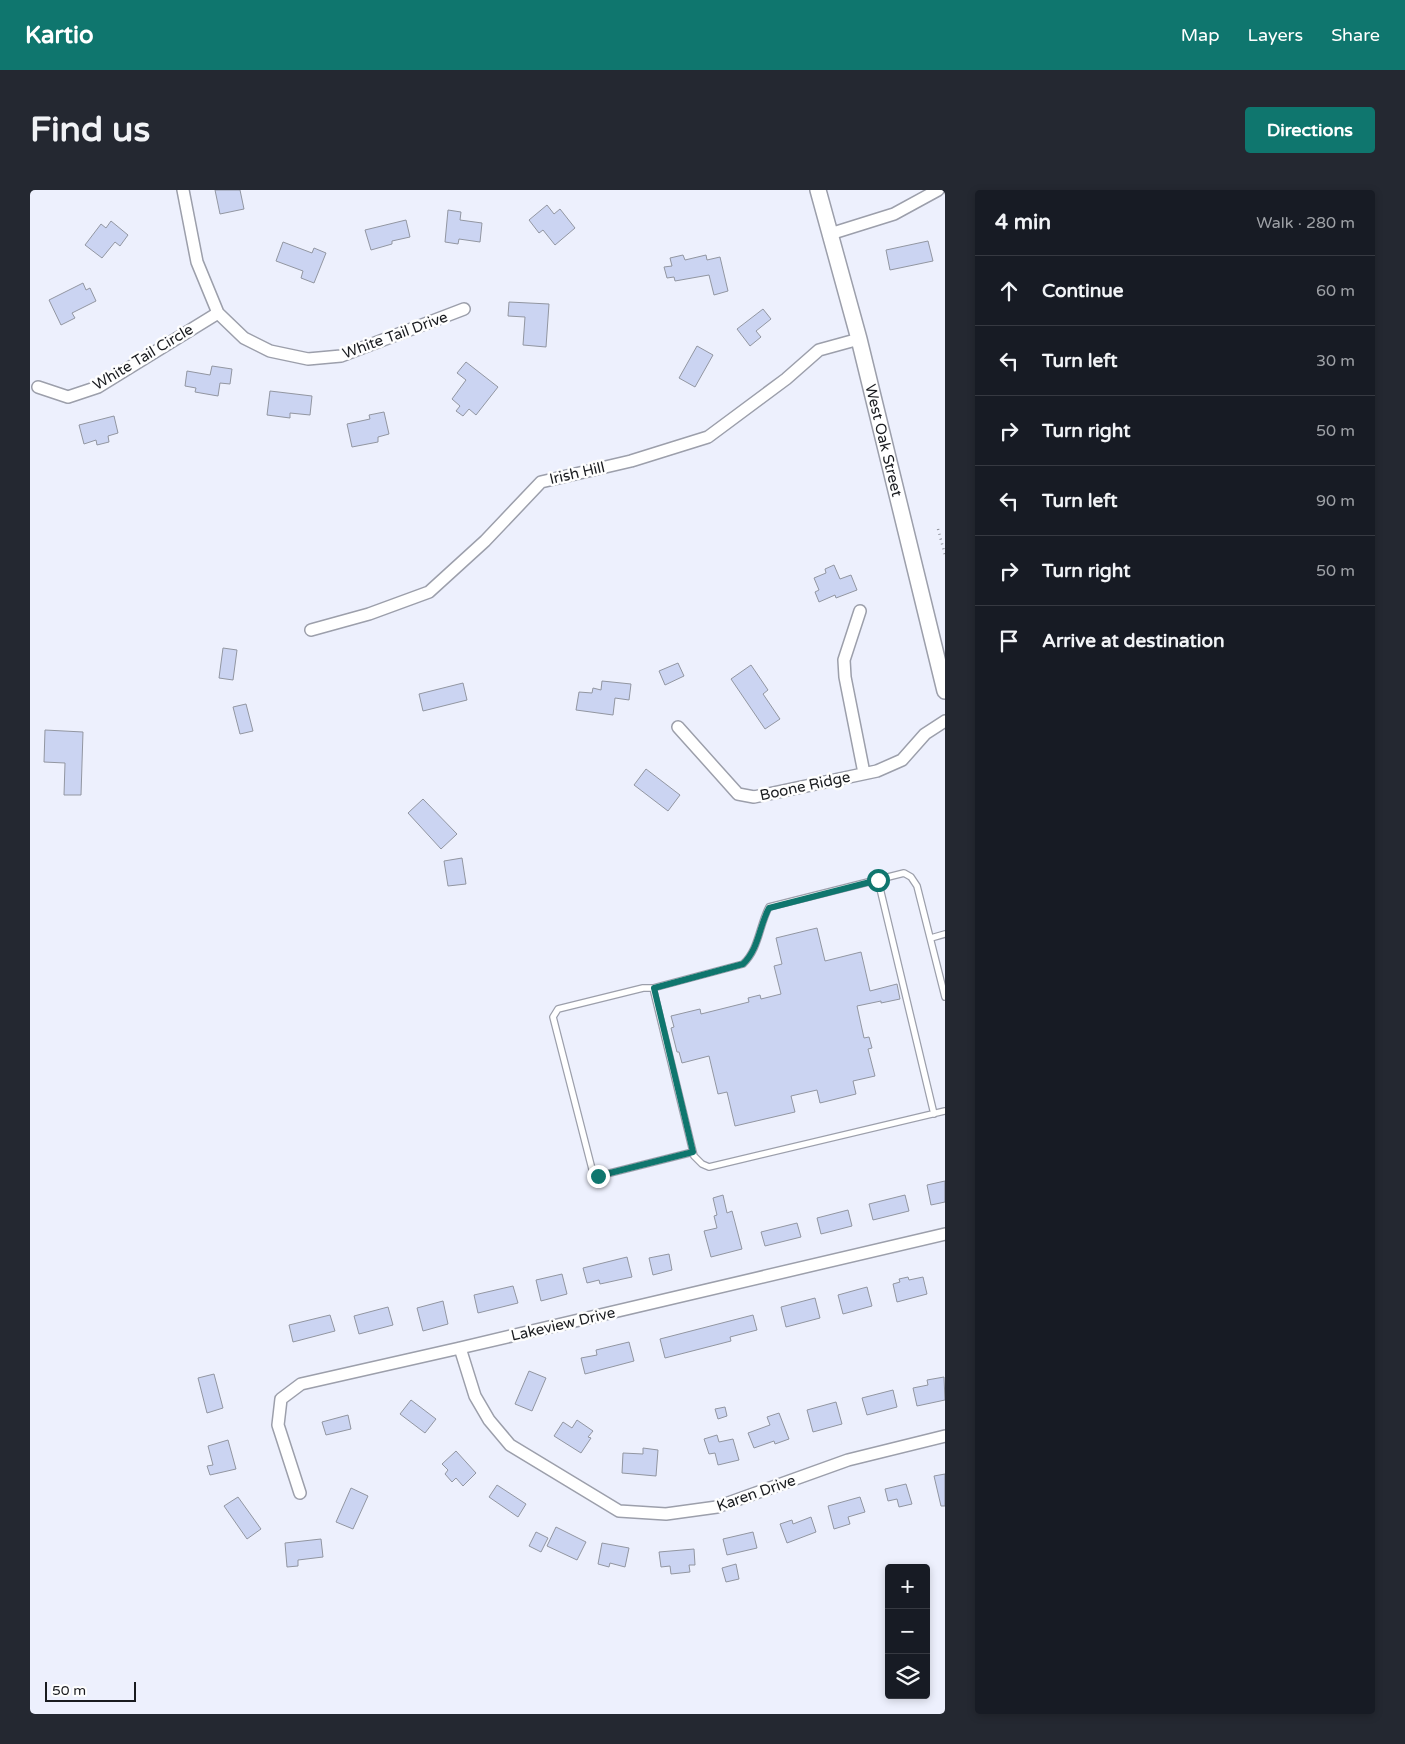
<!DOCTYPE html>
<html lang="en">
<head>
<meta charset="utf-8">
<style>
	:root { --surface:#171b24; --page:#242831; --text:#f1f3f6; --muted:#9ea1a6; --line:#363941; --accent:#0f766e }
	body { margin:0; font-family:"Varela Round",sans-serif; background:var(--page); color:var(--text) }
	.controls { position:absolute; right:15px; bottom:15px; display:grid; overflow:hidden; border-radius:5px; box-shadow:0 2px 8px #0003 }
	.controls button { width:45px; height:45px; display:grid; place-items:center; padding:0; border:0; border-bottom:1px solid var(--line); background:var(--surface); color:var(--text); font:25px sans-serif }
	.scale { position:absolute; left:15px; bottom:12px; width:91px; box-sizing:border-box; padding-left:5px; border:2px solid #191b1f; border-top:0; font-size:14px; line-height:18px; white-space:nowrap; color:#191b1f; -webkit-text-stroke:4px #fefefe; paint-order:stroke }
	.stop { position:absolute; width:15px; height:15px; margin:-11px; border:4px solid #0f766e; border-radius:50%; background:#fff }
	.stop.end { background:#0f766e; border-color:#fff; box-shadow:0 1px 5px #0008 }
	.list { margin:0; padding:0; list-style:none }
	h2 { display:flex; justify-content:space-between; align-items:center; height:65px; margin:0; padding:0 20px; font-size:21px }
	h2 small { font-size:16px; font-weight:400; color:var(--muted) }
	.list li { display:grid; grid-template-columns:32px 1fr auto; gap:15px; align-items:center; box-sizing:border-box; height:70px; padding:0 20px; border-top:1px solid var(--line) }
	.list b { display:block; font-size:19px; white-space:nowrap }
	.list em { font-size:16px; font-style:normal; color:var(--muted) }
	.icon { flex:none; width:28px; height:28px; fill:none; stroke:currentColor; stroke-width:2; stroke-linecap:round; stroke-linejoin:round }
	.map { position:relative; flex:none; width:915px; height:1524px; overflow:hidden; border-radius:5px }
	header { display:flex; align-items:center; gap:30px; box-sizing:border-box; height:70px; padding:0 25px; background:var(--accent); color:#fff }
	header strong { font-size:24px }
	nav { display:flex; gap:28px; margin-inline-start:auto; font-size:18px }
	.intro { display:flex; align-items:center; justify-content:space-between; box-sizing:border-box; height:120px; padding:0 30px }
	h1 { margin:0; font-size:35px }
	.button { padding:12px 22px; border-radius:5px; background:var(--accent); color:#fff; font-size:18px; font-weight:700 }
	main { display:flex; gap:30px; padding:0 30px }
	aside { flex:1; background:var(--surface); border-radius:5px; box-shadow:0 2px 8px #0003 }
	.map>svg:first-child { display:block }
	.building { fill:#cbd4f2; stroke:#9296a1 }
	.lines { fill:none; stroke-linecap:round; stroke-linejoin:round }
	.service-casing { stroke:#9c9fab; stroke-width:8 }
	.minor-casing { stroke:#9c9fab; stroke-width:14 }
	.secondary-casing { stroke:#9c9fab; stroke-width:18 }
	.path { stroke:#8f929b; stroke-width:2.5; stroke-dasharray:1 4; stroke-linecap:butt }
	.service { stroke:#fff; stroke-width:5.5 }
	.minor { stroke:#fff; stroke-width:11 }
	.secondary { stroke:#fff; stroke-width:15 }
	.route { stroke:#0f766e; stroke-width:6 }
	.labels { text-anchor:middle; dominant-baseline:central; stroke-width:5; stroke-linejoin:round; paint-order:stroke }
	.street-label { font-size:15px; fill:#191b1f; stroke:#fefefe }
</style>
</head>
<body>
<header>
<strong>Kartio</strong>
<nav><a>Map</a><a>Layers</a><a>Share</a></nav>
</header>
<div class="intro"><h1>Find us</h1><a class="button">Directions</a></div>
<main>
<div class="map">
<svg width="915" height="1524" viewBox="0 0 915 1524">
	<rect width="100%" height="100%" fill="#edf0fd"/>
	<!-- building -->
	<path class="building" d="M185 0H210L214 19 190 24Z
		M517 15 524 24 530 19 545 38 525 55 513 40 509 43 499 30Z
		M418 20 431 22 430 30 452 33 450 52 429 49 428 54 415 52Z
		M376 30 380 47 362 51V54L341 60 335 40Z
		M81 31 98 45 90 56 85 52 72 68 55 55 71 34 76 38Z
		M898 51 903 71 860 80 856 60Z
		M253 52 282 63 284 58 296 63 284 93 271 88 273 81 246 71Z
		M653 65 655 70 676 65 677 70 690 67 698 101 684 105 679 85 645 91 644 87 637 88 634 77 642 76 640 68Z
		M53 93 56 100 60 98 66 111 42 123 45 128 31 135 19 110Z
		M479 112 519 114 516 157 493 155 495 127 478 126Z
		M733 119 741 129 726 141 731 147 720 156 707 139Z
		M667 156 683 165 665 197 649 188Z
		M436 172 468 197 446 225 439 219 433 226 426 221 430 216 422 209 436 190 427 183Z
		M182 176 202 179 200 194 190 193 188 206 165 202 166 198 155 196 157 181 180 185Z
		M240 201 282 206 280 225 260 223V228L237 225Z
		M354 222 359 244 348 247V252L322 257 317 234 340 229 339 225Z
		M84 226 88 243 78 246 79 252 67 255 66 250 54 254 49 235Z
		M804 375 810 389 821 385 827 400 806 408 805 405 789 412 785 402 789 400 784 388 796 383 795 379Z
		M193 458 207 460 203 490 189 488Z
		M648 473 654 486 635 495 629 481Z
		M721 475 738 500 733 504 750 529 735 539 701 489Z
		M572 491 601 494 599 510 585 508 583 525 546 520 549 502 562 503 563 498 571 500Z
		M433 493 437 510 393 521 389 504Z
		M216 514 223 541 210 544 203 517Z
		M15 540 53 542 51 605H34L35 573 14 572Z
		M616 579 650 605 638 621 604 595Z
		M393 609 427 644 411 659 378 623Z
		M432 668 436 694 418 696 414 671Z
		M787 738 795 771 831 762 840 801 867 794 870 809 851 813V811L827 816 834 848 839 847 842 858 838 859 845 886 823 891 826 904 790 913 787 900 761 906 765 922 705 936 697 902 688 904 679 866 652 873 649 862H647L641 838 644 837 641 826 670 819 671 824 719 812 718 808 730 805 731 809 751 804 744 776 752 774 746 748Z
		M915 991V1012L901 1015 897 995Z
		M693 1005 697 1023 702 1021 712 1059 681 1067 674 1041 687 1038 684 1026 687 1025 683 1008Z
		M875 1005 879 1021 843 1030 839 1014Z
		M818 1020 822 1036 791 1044 787 1028Z
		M767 1033 771 1047 735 1056 731 1042Z
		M639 1064 642 1080 623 1085 619 1068Z
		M597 1067 602 1087 570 1094 569 1090 557 1093 553 1078Z
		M532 1084 537 1104 511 1111 506 1090Z
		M878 1087 879 1090 893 1087 897 1104 867 1112 863 1094 870 1092 869 1089Z
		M483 1096 488 1113 448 1123 444 1105Z
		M837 1097 842 1116 813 1124 808 1105Z
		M785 1108 790 1128 756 1137 751 1117Z
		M413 1111 418 1134 393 1141 387 1118Z
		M358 1117 363 1135 329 1144 324 1126Z
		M300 1125 305 1141 263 1152 259 1135Z
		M723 1125 727 1140 700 1147 701 1151 635 1168 630 1149Z
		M599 1152 604 1171 555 1184 551 1168 567 1165 566 1160Z
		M499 1181 516 1188 502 1221 485 1214Z
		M184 1184 193 1218 177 1223 168 1188Z
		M914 1187 915 1210 887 1216 883 1198 898 1195 897 1190Z
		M863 1200 867 1217 837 1225 832 1208Z
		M381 1210 406 1229 395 1243 370 1224Z
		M806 1212 812 1234 783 1242 777 1220Z
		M695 1217 697 1226 688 1229 685 1219Z
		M749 1223 759 1249 745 1254 744 1251 724 1258 718 1243 740 1235 737 1227Z
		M318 1225 321 1239 296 1245 292 1232Z
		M547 1230 563 1241 558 1247 561 1248 551 1263 524 1246 533 1232 542 1238Z
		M687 1245 689 1252 703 1249 709 1270 688 1275 685 1263 679 1264 674 1249Z
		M198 1250 206 1279 180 1285 177 1276 183 1275 178 1256Z
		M613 1258 628 1260 626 1286 592 1283 593 1263 613 1264Z
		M426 1261 446 1283 433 1296 426 1288 422 1292 415 1284 418 1280 412 1274Z
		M915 1284V1316H911L904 1286Z
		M876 1294 882 1314 869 1317 867 1309 858 1311 855 1299Z
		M467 1295 496 1314 488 1327 459 1307Z
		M321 1298 338 1306 323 1339 306 1332Z
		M208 1307 231 1339 217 1349 194 1316Z
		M830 1307 835 1322 818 1327 820 1334 804 1339 798 1316Z
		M781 1327 786 1342 757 1353 750 1334 762 1330 763 1334Z
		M526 1337 556 1352 547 1370 517 1356Z
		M506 1342 518 1348 511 1362 499 1356Z
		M723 1342 727 1358 697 1365 693 1349Z
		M291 1349 293 1367 268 1370V1376L257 1377 255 1353Z
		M572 1353 599 1358 595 1377 580 1373 579 1377 568 1374Z
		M664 1359 665 1375H659L660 1382 641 1384 640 1376 631 1377 629 1362Z
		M706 1374 709 1389 696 1392 692 1378Z"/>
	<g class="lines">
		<!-- service casing -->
		<g class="service-casing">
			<path id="service" d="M848 690 904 924
				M901 748 915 744
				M623 798H613L528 819 523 827 562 979 568 986 663 962
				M915 807 887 696 881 687 874 683 739 717C729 736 729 759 713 774L623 798 664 966 672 974 679 977 915 921"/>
		</g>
		<!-- minor casing -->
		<g class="minor-casing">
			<path id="minor" d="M153 0 167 72 188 123 214 148 240 161 278 169 311 166 434 119
				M800 44 864 24 908 0
				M8 197 38 207 68 197 188 123
				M830 421 814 470 815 487 834 583
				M281 440 339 424 399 402 455 351 511 292 601 271 678 247 756 189 789 160 829 149
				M648 537 708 604 724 607 847 581 872 570 895 544 915 531
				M430 1158 445 1206 459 1230 480 1255 589 1321 636 1324 687 1317 818 1270 915 1246
				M270 1303 248 1235 251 1209 271 1194 430 1158 915 1044"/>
		</g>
		<!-- secondary casing -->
		<g class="secondary-casing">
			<g id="secondary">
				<path id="s1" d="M788 0 829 149 915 501"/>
			</g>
		</g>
		<!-- path -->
		<path class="path" d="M908 339 915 365"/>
		<!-- service -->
		<use href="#service" class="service"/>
		<!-- minor -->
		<use href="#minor" class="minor"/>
		<!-- secondary -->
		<use href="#secondary" class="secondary"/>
	</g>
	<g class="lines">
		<!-- route -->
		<path class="route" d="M568 986 663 962 624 798 713 774C729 759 729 736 739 718L848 690"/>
	</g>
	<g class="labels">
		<!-- street labels -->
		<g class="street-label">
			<text transform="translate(365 145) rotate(-20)">White Tail Drive</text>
			<text transform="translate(113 167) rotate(-31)">White Tail Circle</text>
			<text stroke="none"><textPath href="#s1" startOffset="259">West Oak Street</textPath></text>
			<text transform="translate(547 283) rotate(-13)">Irish Hill</text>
			<text transform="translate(775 596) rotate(-12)">Boone Ridge</text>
			<text transform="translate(533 1134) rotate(-13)">Lakeview Drive</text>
			<text transform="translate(726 1303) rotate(-19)">Karen Drive</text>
		</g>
	</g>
</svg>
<div class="controls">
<button>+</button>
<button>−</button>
<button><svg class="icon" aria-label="layers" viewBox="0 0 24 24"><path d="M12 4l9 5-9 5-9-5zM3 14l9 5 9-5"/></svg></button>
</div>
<div class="scale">50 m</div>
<div class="stop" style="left:848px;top:690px"></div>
<div class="stop end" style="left:568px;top:986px"></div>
</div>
<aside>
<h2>4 min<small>Walk · 280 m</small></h2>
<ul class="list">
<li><svg class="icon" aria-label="ahead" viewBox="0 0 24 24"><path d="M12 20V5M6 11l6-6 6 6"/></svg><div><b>Continue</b></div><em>60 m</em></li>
<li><svg class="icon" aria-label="left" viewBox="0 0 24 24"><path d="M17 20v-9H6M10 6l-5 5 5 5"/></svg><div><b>Turn left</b></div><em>30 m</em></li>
<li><svg class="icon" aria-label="right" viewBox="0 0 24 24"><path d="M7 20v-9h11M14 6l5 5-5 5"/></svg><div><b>Turn right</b></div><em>50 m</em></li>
<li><svg class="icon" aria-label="left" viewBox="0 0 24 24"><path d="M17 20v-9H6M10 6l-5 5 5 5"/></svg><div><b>Turn left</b></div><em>90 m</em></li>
<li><svg class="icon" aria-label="right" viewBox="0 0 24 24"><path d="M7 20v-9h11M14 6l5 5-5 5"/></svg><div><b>Turn right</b></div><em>50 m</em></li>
<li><svg class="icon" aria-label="arrive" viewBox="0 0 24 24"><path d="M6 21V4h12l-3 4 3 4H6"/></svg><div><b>Arrive at destination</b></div></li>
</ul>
</aside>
</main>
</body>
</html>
